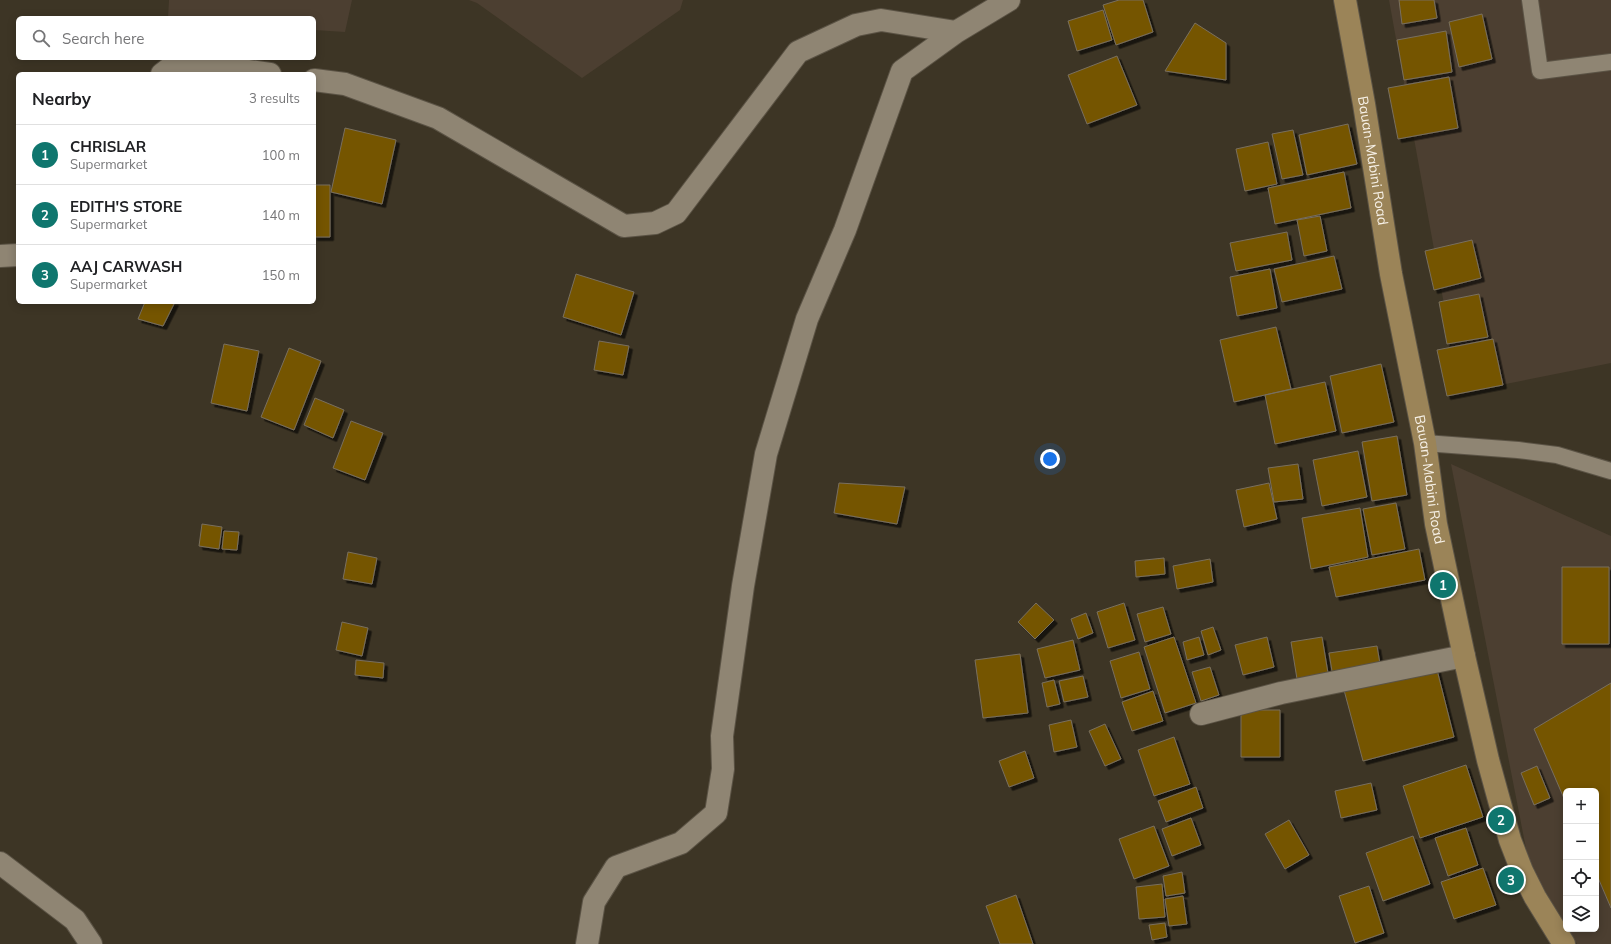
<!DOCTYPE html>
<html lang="en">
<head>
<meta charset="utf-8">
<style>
	:root { --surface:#fff; --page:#f6f6f6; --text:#202124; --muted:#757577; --line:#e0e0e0; --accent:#0f766e }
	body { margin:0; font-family:Mulish,sans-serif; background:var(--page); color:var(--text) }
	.controls { position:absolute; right:12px; bottom:12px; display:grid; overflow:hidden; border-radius:6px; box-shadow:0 2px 10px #0003 }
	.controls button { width:36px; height:36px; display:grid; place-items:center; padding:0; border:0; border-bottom:1px solid var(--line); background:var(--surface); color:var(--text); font:20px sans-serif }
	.you { position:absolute; left:1050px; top:459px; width:14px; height:14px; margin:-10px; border:3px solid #fff; border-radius:50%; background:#1a73e8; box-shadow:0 0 0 6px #1a73e833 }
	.badge { display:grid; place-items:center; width:26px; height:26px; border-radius:50%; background:var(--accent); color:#fff; font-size:13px; font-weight:700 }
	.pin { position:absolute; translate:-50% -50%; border:2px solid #fff; box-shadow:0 1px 4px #0006 }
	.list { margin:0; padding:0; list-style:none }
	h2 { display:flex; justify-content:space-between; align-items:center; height:52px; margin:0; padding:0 16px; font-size:17px }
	h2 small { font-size:13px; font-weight:400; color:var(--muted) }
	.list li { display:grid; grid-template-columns:26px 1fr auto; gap:12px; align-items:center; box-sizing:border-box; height:60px; padding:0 16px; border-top:1px solid var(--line) }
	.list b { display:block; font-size:15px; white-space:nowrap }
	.list p { margin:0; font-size:13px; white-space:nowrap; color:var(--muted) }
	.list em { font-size:13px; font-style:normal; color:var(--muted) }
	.icon { flex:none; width:22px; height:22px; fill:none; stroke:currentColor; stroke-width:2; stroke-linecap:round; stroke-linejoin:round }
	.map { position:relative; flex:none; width:1611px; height:944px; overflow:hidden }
	.search { position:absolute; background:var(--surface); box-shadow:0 2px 10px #0003; left:16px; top:16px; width:300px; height:44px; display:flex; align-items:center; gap:10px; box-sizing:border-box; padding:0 14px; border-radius:6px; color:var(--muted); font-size:15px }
	.panel { position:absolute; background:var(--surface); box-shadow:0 2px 10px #0003; left:16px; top:72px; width:300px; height:232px; border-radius:6px }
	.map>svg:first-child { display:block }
	.industrial { fill:#4c3f31 }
	.building { fill:#755501; stroke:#796f5e; filter:url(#shadow) }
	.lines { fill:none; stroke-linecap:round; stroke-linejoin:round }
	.lane-casing { stroke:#5b5345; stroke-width:18 }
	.street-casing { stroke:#5b5345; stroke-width:24 }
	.secondary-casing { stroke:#5b5345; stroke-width:24 }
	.lane { stroke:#8f8573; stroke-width:16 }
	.street { stroke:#8f8573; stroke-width:22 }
	.secondary { stroke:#9b8458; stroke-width:22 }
	.labels { text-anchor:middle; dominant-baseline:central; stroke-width:3; stroke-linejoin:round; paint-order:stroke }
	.street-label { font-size:14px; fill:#f6f0e6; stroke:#3d3525 }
</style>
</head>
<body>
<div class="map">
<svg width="1611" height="944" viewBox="0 0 1611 944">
	<defs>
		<filter id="shadow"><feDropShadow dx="3.5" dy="3.5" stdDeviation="0" flood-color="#0009"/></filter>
	</defs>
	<rect width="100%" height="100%" fill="#3d3525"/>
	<!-- industrial -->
	<path class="industrial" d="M169 0H352L345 32 314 30V18H168Z
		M469 0H683L680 10 582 78 477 3Z
		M1389 0H1611V363L1460 393Z
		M1451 464 1611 536V944H1577L1568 929H1596V791H1566V926L1529 864Z"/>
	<!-- building -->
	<path class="building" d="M1119 0H1143L1153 32 1116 45 1103 5Z
		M1399 0H1434L1437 18 1402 24Z
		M1103 10 1112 40 1077 51 1068 21Z
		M1482 14 1492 59 1459 67 1449 22Z
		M1195 23 1226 43V80L1165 71Z
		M1446 31 1452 72 1404 80 1397 40Z
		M1117 56 1137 105 1087 124 1068 75Z
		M1449 77 1458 128 1398 139 1388 88Z
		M1348 124 1357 164 1307 175 1299 135Z
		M345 128 396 140 382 204 331 192Z
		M1293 130 1303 175 1282 179 1272 134Z
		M1268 142 1277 184 1245 191 1236 149Z
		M1344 172 1351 208 1275 224 1268 188Z
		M314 185H330V237H314Z
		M1320 216 1327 251 1304 256 1297 220Z
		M1287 232 1292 260 1236 271 1230 243Z
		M1472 240 1481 278 1434 290 1425 251Z
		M1334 256 1342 289 1282 302 1274 269Z
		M1270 269 1277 308 1237 316 1230 277Z
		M576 274 634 292 621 335 563 317Z
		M1479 294 1488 337 1447 344 1439 302Z
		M145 302H175L163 326 138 319Z
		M1276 327 1291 389 1234 402 1220 340Z
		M1493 339 1503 385 1447 396 1437 350Z
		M599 341 629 346 623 375 594 370Z
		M224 344 259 351 247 411 211 403Z
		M289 348 321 361 294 430 261 417Z
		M1381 364 1394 422 1342 433 1330 376Z
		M1325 382 1336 431 1275 444 1265 395Z
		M315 398 344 410 333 438 304 425Z
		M351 421 383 433 365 480 333 468Z
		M1397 436 1407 495 1372 501 1362 442Z
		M1358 451 1367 497 1322 506 1313 460Z
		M1298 464 1303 499 1274 502 1268 468Z
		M839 483 905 487 897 524 834 513Z
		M1269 483 1277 519 1244 527 1236 490Z
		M1396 503 1405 549 1372 555 1363 509Z
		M1360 508 1368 557 1311 569 1302 518Z
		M202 524 222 527 219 549 199 546Z
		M224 531 239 532 237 550 222 549Z
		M1419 549 1425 580 1336 597 1329 567Z
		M348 552 377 558 372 584 343 579Z
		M1164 558 1165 574 1136 577 1135 561Z
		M1210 559 1213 582 1177 589 1173 566Z
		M1562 567H1609V644H1562Z
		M1036 603 1054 620 1035 639 1018 622Z
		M1124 603 1135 640 1108 648 1097 612Z
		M1163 607 1171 634 1145 642 1137 614Z
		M1086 613 1093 633 1078 639 1071 619Z
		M342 622 368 628 362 656 336 650Z
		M1213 627 1221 650 1208 655 1201 631Z
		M1174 637 1196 703 1165 713 1144 647Z
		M1199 637 1204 655 1187 660 1183 642Z
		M1267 637 1274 667 1243 675 1235 645Z
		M1322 637 1328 673 1297 679 1291 642Z
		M1073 640 1080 670 1045 678 1037 649Z
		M1377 646 1381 670 1333 677 1329 653Z
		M1139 652 1150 689 1121 698 1110 661Z
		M1020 654 1028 713 983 718 975 660Z
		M356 660 384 663 383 678 355 675Z
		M1436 666 1454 737 1363 761 1344 690Z
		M1210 667 1219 695 1201 701 1192 672Z
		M1083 676 1088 697 1064 702 1059 681Z
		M1054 680 1060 704 1047 707 1042 683Z
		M1611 683V908L1596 873V791H1566V803L1534 729Z
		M1153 691 1163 721 1132 731 1122 702Z
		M1241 710H1280V757H1241Z
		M1071 720 1077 747 1054 752 1049 725Z
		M1105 724 1121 759 1105 766 1089 731Z
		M1174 737 1190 784 1154 796 1138 750Z
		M1025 751 1034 778 1009 787 999 761Z
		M1466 765 1483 817 1420 838 1403 786Z
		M1537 766 1550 798 1534 805 1521 773Z
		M1371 783 1377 810 1341 818 1335 791Z
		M1196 787 1203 808 1166 822 1158 801Z
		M1191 818 1201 845 1172 856 1162 829Z
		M1289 820 1309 855 1285 869 1265 834Z
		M1154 826 1169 866 1134 879 1119 839Z
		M1466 828 1478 865 1448 876 1435 838Z
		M1413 836 1430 884 1383 901 1366 853Z
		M1483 868 1496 905 1454 919 1441 882Z
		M1182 872 1185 893 1166 896 1163 876Z
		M1162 884 1165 917 1139 919 1136 887Z
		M1369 886 1384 933 1355 943 1339 896Z
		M1016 895 1033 944H1000L986 906Z
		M1183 896 1187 924 1169 926 1165 899Z
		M1165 923 1167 937 1152 940 1149 925Z"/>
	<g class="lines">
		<!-- lane casing -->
		<g class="lane-casing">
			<path id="lane" d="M1530 0 1540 71 1611 62
				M1425 443 1518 450 1557 455 1611 471"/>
		</g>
		<!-- street casing -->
		<g class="street-casing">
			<path id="street" d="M162 74 179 61 270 74
				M314 80 345 84 438 118 624 226 655 223 676 213 798 52 856 25 881 20 956 32
				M0 256 18 255
				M1201 714 1281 693 1464 656
				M0 863 75 920 91 944
				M587 944 594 902 616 867 681 843 716 813 723 769 722 736 743 586 766 454 807 319 845 230 902 71 956 32 1009 0"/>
		</g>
		<!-- secondary casing -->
		<g class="secondary-casing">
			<g id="secondary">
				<path id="s1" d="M1345 0 1364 104 1391 274 1425 443 1436 524 1464 656 1488 760 1510 840 1522 871 1535 897 1564 944"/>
			</g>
		</g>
		<!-- lane -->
		<use href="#lane" class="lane"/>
		<!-- street -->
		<use href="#street" class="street"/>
		<!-- secondary -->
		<use href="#secondary" class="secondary"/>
	</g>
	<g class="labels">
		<!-- street labels -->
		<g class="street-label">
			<text stroke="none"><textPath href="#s1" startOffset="163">Bauan-Mabini Road</textPath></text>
			<text stroke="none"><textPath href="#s1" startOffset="487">Bauan-Mabini Road</textPath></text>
		</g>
	</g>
</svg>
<div class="controls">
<button>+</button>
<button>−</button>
<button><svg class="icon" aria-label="locate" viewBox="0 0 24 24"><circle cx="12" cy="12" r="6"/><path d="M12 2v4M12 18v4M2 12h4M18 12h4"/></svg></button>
<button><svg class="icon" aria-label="layers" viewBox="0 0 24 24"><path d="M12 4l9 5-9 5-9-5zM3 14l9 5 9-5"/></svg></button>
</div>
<div class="you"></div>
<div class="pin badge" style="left:1443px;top:585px">1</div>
<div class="pin badge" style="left:1501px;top:820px">2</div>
<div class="pin badge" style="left:1511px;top:880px">3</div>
<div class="search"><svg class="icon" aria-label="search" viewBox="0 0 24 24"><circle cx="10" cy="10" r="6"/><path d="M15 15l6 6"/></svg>Search here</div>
<section class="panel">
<h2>Nearby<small>3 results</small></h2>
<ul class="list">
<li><span class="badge">1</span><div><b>CHRISLAR</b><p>Supermarket</p></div><em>100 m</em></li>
<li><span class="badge">2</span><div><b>EDITH'S STORE</b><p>Supermarket</p></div><em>140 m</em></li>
<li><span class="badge">3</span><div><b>AAJ CARWASH</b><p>Supermarket</p></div><em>150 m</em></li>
</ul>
</section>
</div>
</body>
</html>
